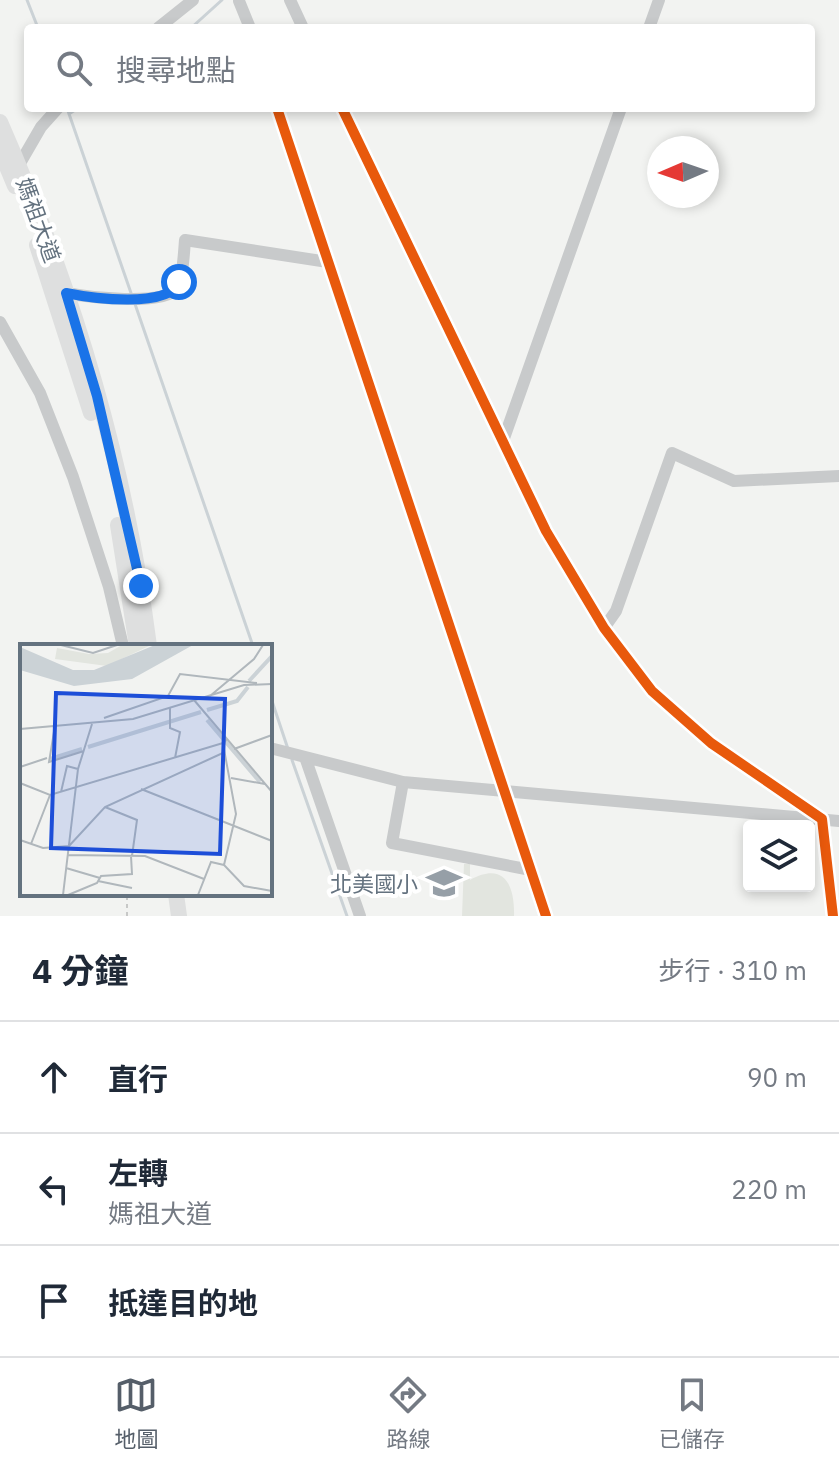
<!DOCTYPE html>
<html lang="zh-TW">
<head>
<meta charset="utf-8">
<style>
	:root { --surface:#fff; --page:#f6f6f7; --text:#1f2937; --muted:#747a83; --line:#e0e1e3; --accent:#555e69 }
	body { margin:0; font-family:"IBM Plex Sans","Noto Sans TC",sans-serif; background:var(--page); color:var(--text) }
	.controls { position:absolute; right:24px; bottom:24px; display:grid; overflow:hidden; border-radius:8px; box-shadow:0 4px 12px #0003 }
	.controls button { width:72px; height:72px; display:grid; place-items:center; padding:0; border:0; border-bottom:2px solid var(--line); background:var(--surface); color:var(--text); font:40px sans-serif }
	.compass { position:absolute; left:647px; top:136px; width:72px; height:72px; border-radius:50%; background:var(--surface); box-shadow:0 4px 12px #0003; rotate:268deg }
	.stop { position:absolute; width:24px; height:24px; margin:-18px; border:6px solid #1a73e8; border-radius:50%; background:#fff }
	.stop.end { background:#1a73e8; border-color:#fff; box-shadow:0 2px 8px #0008 }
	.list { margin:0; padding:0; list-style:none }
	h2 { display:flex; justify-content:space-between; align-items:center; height:104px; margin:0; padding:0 32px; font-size:34px }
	h2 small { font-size:26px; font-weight:400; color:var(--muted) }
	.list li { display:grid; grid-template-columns:52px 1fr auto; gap:24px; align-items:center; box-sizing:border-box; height:112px; padding:0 32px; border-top:2px solid var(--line) }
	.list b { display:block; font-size:30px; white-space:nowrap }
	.list p { margin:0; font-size:26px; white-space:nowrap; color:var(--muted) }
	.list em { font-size:26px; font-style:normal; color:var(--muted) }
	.icon { flex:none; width:44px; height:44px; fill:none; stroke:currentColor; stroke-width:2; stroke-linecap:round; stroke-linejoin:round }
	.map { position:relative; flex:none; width:839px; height:916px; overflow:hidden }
	.search { position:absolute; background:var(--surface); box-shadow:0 4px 12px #0003; left:24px; right:24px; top:24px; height:88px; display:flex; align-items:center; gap:20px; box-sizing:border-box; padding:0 28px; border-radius:8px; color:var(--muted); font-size:30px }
	.sheet { height:440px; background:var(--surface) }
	nav { display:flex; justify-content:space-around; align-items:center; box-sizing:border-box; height:112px; border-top:2px solid var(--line); background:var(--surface); font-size:22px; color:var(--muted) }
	nav a { display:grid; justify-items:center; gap:4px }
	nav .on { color:var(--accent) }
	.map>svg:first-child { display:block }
	.green { fill:#e2e5df }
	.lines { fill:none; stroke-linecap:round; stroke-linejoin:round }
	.stream { stroke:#cbd2d6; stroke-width:3 }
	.path { stroke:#c7c8c7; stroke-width:2; stroke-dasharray:4 4; stroke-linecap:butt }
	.minor { stroke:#c8cacb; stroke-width:12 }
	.major { stroke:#dedfdf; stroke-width:16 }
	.cycleway-casing { stroke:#fff; stroke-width:15 }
	.cycleway { stroke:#e8590c; stroke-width:10 }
	.route { stroke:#1a73e8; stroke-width:10 }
	.labels { text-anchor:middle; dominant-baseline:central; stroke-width:8; stroke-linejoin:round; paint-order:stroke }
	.street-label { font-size:22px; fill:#64727f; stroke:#fff }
	.poi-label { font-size:22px; fill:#64727f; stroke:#fff; text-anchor:end }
	.inset-river { fill:none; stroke:#cbd2d6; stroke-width:4 }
	.inset-road { fill:none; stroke:#b0b7bc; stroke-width:2 }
	.view { fill:#1d4ed8; fill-opacity:0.15; stroke:#1d4ed8; stroke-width:4 }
	.inset-edge { fill:none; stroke:#64727f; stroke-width:4 }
</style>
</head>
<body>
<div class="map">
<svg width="839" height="916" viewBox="0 0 839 916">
	<rect width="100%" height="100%" fill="#f2f3f1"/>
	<!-- green -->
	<path class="green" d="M464 864H470V880C504 861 515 885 514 916H462Z"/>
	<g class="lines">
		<!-- stream -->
		<path class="stream" d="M27 0 38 28
			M191 28 222 0
			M67 108 131 293
			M69 114 78 108
			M135 304 253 646
			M270 695 288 749
			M292 760 347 916"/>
		<!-- path -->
		<path class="path" d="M127 916V894"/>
		<!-- minor -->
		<path class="minor" d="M290 0 303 28
			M239 1 250 28
			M158 28 193 0
			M649 28 659 0
			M277 108 546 916
			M342 108 546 531 604 628 652 691 711 743 822 819 833 916
			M12 168 19 165 41 127 58 108
			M61 295 66 293C87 297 163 306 176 289 183 281 184 251 185 240L328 262
			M0 322 40 393 73 477 109 587 123 646
			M503 441 621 108
			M604 628 616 611 672 453 734 481 839 476
			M270 748 403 782 839 821
			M305 757 360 916
			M403 782 392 843 531 870"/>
		<!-- major -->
		<path class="major" d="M0 122C73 288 126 467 149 646
			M0 150 15 186
			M37 245 91 413
			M118 525 137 646
			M176 894 179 916"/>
		<!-- cycleway casing -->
		<g class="cycleway-casing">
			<path id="cycleway" d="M277 108 546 916
				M342 108 546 531 604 628 652 691 711 743 822 819 833 916"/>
		</g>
		<!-- cycleway -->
		<use href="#cycleway" class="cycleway"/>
	</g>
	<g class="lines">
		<!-- route -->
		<path class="route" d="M141 586 97 396 66 293C90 298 168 309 179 282"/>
	</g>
	<!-- icons -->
	<defs>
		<g id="school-bare" transform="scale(2.76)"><path d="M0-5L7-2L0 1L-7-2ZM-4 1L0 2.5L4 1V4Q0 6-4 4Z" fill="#969fa7" stroke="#fff" stroke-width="2.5" paint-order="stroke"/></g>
	</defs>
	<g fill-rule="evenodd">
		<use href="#school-bare" x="444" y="883"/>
	</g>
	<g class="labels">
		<!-- street labels -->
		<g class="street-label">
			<text transform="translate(39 220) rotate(70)">媽祖大道</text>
		</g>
		<!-- poi labels -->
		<g class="poi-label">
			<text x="418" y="883">北美國小</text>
		</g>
	</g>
	<!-- overview -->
	<g transform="translate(20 644)">
		<rect width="252" height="252" fill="#f2f3f1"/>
		<path d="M102 1H131L87 22 35 15 37 4 69 10 88 9Z" fill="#e2e5df"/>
		<path d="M135 1H173L112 35 54 42 0 26V3L53 26H74Z" fill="#cbd2d6"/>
		<path class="inset-river" d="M229 37 252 12M187 66 217 57 228 43M187 76 240 138M68 103 181 68M30 115 62 105"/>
		<path class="inset-road" d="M41 1 73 9 97 1M190 52 234 15 243 1M174 56 252 148M150 64V84L160 88 155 114M84 74 148 52 160 30 237 39M35 82 29 118 64 107M0 85 113 75 224 41 252 40M207 95 203 100 216 170 204 221 224 242 252 247M214 105 252 91M0 123 27 114M211 134 245 140M0 139 30 151 203 99M121 145 252 197M41 148 47 122 58 125M85 163 117 176 112 212M0 196 23 204 49 202 85 163 205 108M11 200 30 151M47 211 125 212 184 235M46 224 80 234M78 237 112 244M43 251 58 125 72 80M48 251 77 239 81 232 112 230 111 212M178 251 191 218 204 221"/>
		<path class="view" d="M36 49 205 55 200 210 31 204Z"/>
		<rect width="252" height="252" class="inset-edge"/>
	</g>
</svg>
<div class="controls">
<button><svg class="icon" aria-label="layers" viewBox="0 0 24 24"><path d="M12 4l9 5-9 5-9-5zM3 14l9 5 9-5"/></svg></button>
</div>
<svg class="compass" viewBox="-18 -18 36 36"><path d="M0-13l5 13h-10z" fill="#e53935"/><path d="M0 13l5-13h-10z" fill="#747a83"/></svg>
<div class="stop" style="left:179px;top:282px"></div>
<div class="stop end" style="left:141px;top:586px"></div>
<div class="search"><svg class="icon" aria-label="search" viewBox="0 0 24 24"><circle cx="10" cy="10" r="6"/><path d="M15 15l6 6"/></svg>搜尋地點</div>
</div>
<section class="sheet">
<h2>4 分鐘<small>步行 · 310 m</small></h2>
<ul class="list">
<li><svg class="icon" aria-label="ahead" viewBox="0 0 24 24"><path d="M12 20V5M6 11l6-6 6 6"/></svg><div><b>直行</b></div><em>90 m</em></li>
<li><svg class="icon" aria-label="left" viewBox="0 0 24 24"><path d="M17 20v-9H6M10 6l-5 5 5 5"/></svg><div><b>左轉</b><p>媽祖大道</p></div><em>220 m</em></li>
<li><svg class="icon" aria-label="arrive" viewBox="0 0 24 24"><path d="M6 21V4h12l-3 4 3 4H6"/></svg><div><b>抵達目的地</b></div></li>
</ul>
</section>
<nav>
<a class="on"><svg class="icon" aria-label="map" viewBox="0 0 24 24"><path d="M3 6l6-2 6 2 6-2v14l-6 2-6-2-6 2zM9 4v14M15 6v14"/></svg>地圖</a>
<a><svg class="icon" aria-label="directions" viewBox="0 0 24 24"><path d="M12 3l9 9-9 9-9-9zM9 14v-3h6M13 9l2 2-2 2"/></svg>路線</a>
<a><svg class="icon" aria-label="saved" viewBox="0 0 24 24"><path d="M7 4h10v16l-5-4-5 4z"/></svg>已儲存</a>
</nav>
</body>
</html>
